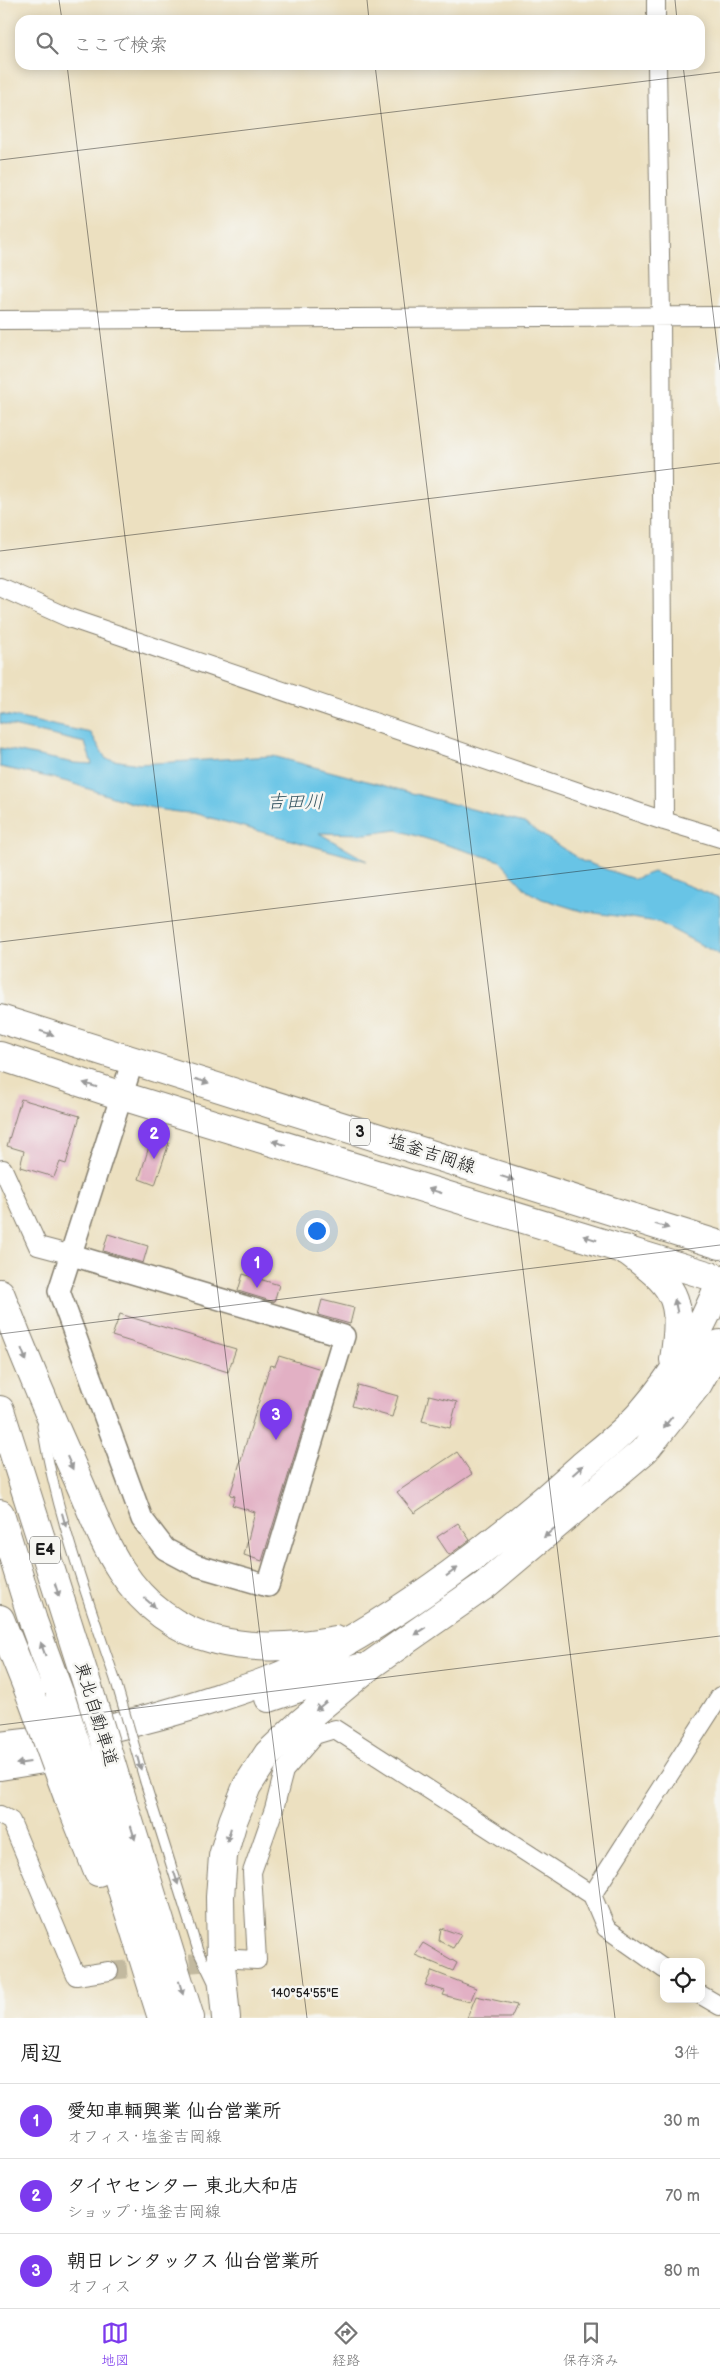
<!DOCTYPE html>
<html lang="ja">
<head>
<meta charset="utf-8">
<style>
	:root { --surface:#fff; --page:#f2f2f2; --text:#222; --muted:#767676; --line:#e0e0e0; --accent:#7c3aed }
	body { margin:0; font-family:"Balsamiq Sans","Klee One",sans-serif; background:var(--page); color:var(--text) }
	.controls { position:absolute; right:15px; bottom:15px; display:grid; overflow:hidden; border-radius:10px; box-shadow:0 2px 12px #0003 }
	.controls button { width:45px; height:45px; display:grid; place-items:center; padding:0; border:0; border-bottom:1px solid var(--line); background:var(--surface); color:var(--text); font:25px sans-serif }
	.you { position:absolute; left:316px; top:1230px; width:18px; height:18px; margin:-12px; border:4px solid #fff; border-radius:50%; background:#1a73e8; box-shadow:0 0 0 8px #1a73e833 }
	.badge { display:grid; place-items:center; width:32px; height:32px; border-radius:50%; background:var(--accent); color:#fff; font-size:16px; font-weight:700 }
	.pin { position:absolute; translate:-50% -41px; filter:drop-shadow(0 1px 2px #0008) }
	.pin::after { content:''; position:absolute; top:26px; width:18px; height:15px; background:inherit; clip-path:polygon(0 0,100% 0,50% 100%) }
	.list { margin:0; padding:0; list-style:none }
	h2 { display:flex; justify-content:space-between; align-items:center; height:65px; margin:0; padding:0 20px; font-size:21px }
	h2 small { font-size:16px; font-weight:400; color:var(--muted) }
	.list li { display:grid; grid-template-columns:32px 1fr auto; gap:15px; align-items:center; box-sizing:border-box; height:75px; padding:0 20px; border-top:1px solid var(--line) }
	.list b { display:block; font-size:19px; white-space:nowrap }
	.list p { margin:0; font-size:16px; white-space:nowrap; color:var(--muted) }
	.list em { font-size:16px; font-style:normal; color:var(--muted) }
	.icon { flex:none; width:28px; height:28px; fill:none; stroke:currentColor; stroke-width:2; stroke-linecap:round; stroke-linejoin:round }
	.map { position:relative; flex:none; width:720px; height:2018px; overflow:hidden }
	.search { position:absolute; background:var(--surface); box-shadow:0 2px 12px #0003; left:15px; right:15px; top:15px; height:55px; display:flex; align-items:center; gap:12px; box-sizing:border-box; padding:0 18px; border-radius:15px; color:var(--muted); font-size:19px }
	.sheet { height:290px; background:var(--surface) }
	nav { display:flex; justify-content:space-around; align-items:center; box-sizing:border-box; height:70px; border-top:1px solid var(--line); background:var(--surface); font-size:14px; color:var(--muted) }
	nav a { display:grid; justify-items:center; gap:2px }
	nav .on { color:var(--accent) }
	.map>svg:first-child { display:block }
	.water { fill:#68c4e6; stroke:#427081 }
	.building { fill:#e2b0c4 }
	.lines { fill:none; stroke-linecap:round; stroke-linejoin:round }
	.minor-tunnel { stroke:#c2b99f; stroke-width:18; stroke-dasharray:18 9; stroke-linecap:butt }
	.service-casing { stroke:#847e6e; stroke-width:11 }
	.minor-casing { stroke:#847e6e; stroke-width:20 }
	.tertiary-casing { stroke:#847e6e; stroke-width:24 }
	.primary-casing { stroke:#847e6e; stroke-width:30 }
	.motorway-casing { stroke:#847e6e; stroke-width:30 }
	.service { stroke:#fff; stroke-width:9 }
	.minor { stroke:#fff; stroke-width:18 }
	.tertiary { stroke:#fff; stroke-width:21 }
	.primary { stroke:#fff; stroke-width:28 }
	.motorway { stroke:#fff; stroke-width:28 }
	.service-bridge-casing { stroke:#847e6e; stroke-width:11; stroke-linecap:butt }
	.motorway-bridge-casing { stroke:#847e6e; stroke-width:30; stroke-linecap:butt }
	.service-bridge { stroke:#fff; stroke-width:9 }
	.motorway-bridge { stroke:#fff; stroke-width:28 }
	.oneway { fill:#999 }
	.ticks { fill:none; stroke:#1c1c1c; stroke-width:1; stroke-opacity:0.45 }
	.labels { text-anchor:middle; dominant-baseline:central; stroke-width:5; stroke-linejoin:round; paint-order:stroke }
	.shield { fill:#f6f6f2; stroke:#5d5d5c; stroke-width:1 }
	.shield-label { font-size:16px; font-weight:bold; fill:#1c1c1c }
	.street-label { font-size:18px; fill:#1c1c1c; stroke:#f6f6f2 }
	.water-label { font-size:19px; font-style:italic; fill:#375763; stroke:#f6f6f2 }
	.ticks-label { font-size:12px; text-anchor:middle; fill:#1c1c1c; stroke:#f6f6f2; stroke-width:5; stroke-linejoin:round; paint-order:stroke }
</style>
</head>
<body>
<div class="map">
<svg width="720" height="2018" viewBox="0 0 720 2018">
	<rect width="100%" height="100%" fill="#f6f6f2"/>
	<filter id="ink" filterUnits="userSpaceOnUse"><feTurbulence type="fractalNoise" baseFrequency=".02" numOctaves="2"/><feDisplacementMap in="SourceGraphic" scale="10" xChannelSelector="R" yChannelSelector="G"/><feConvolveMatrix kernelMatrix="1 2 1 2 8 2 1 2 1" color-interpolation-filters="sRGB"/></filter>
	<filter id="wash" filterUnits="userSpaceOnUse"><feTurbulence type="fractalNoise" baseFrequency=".0096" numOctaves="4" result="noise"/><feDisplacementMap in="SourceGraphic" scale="20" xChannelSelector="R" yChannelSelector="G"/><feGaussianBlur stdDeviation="1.12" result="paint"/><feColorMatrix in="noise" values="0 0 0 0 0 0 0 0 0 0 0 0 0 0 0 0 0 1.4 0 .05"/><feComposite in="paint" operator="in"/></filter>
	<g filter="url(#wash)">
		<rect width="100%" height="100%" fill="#ece0c0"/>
		<!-- water -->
		<path class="water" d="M0 714 91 733 106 759 139 764 273 756 524 823 582 861 634 879 653 872 720 898V955L658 922 581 911 542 899 527 891 500 861 397 830 366 834 319 833 367 861 193 813C151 812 110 796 71 783 48 776 23 772 0 767V748L74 763 92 764 85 743 0 723Z"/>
		<g id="blocks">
			<!-- building -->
			<path class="building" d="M21 1099 80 1116 66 1164 60 1162 54 1177 20 1167 24 1151 7 1146Z
				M152 1137 169 1143 155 1185 139 1179Z
				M108 1234 148 1246 143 1263 103 1251Z
				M243 1274 279 1285 274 1302 238 1291Z
				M322 1300 354 1308 350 1324 318 1315Z
				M120 1314 236 1349 228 1372 112 1336Z
				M279 1356 321 1369 262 1561 244 1555 255 1512 232 1505 235 1496 230 1495 270 1365 275 1366Z
				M358 1385 398 1396 392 1417 352 1406Z
				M429 1395 457 1402 450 1428 422 1421Z
				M457 1452 472 1474 414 1513 397 1492Z
				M458 1523 470 1540 449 1555 437 1537Z
				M441 1928 461 1935 453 1948 439 1941Z
				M423 1943 457 1963 453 1971 415 1955Z
				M432 1971 476 1988 470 2002 443 1995 445 1991 425 1985Z
				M476 1996 517 2005 511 2018H467Z"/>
		</g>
	</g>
	<g filter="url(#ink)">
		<use href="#blocks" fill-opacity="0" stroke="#847e6e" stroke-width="1"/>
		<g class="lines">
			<!-- minor-tunnel -->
			<path class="minor-tunnel" d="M109 1971 221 1961"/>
			<!-- service casing -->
			<g class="service-casing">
				<path id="service" d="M42 1426C56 1514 88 1599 116 1682
					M145 1782 198 1951 212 1980"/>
			</g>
			<!-- minor casing -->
			<g class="minor-casing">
				<path id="minor" d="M656 0V20
					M657 65 661 317 664 821
					M0 320 720 316
					M0 587 69 618 664 821 720 838
					M0 1170 3 1169 38 1246 72 1255
					M0 1815 11 1821 76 1976 109 1971
					M592 1895 720 1696
					M236 1959 257 1960 252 1872 274 1809 284 1771 315 1735 335 1729 592 1895 606 1928 664 1969
					M701 1995 720 2006"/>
			</g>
			<!-- tertiary casing -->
			<g class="tertiary-casing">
				<path id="tertiary" d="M72 1255 344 1336 268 1586 195 1565 165 1549 142 1519 59 1291 133 1060"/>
			</g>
			<!-- primary casing -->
			<g class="primary-casing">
				<path id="primary" d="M0 1019 720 1245
					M0 1056 122 1096 720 1279"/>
			</g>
			<!-- motorway casing -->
			<g class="motorway-casing">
				<path id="motorway" d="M625 1249C675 1287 684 1295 674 1360
					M0 1293C24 1355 49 1415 76 1475 90 1506 102 1541 121 1570 172 1649 253 1655 336 1640
					M0 1410 89 1690
					M0 1514 33 1621 60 1695
					M0 1619 32 1699
					M269 1698 359 1668
					M0 1746C73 1738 145 1722 214 1699 245 1689 277 1679 306 1664 403 1615 502 1539 582 1466 602 1449 625 1432 642 1412 674 1375 703 1328 720 1282
					M0 1766 62 1756
					M118 1786 190 2018
					M91 1791 162 2018
					M68 1797 98 1872
					M226 2018 221 1965 220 1897 223 1856 233 1821 247 1786 268 1754 302 1722 372 1664 485 1585 646 1449 698 1384 720 1344"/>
			</g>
			<!-- service -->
			<use href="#service" class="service"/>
			<!-- minor -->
			<use href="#minor" class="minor"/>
			<!-- tertiary -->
			<use href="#tertiary" class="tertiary"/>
			<!-- primary -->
			<use href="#primary" class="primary"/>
			<!-- motorway -->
			<use href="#motorway" class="motorway"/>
			<!-- service-bridge casing -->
			<g class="service-bridge-casing">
				<path id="service-bridge" d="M116 1682 145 1782"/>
			</g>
			<!-- motorway-bridge casing -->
			<g class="motorway-bridge-casing">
				<path id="motorway-bridge" d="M89 1690 118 1786
					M60 1695 91 1791
					M32 1699 68 1797"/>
			</g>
			<!-- service-bridge -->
			<use href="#service-bridge" class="service-bridge"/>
			<!-- motorway-bridge -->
			<use href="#motorway-bridge" class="motorway-bridge"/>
		</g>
		<!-- one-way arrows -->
		<defs><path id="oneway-solid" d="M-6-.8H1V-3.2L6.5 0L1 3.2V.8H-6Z" transform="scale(1.25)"/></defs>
		<g class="oneway">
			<use href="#oneway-solid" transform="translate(47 1033) rotate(17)"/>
			<use href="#oneway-solid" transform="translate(202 1081) rotate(18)"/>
			<use href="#oneway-solid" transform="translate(90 1085) rotate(-162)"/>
			<use href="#oneway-solid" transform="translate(279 1143) rotate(-163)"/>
			<use href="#oneway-solid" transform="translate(507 1178) rotate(17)"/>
			<use href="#oneway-solid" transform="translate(435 1191) rotate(-163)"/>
			<use href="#oneway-solid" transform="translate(662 1226) rotate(18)"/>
			<use href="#oneway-solid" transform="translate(590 1238) rotate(-163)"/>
			<use href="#oneway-solid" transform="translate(676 1306) rotate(-102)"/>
			<use href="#oneway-solid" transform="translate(24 1355) rotate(69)"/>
			<use href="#oneway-solid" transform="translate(668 1422) rotate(128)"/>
			<use href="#oneway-solid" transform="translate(70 1463) rotate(66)"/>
			<use href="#oneway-solid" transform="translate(578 1470) rotate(-42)"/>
			<use href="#oneway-solid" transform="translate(64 1520) rotate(74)"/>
			<use href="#oneway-solid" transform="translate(549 1533) rotate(139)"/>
			<use href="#oneway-solid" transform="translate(452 1572) rotate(-36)"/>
			<use href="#oneway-solid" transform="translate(57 1590) rotate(72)"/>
			<use href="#oneway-solid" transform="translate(150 1603) rotate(41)"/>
			<use href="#oneway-solid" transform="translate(420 1631) rotate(146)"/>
			<use href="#oneway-solid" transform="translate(43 1649) rotate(-110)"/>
			<use href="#oneway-solid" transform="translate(321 1706) rotate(140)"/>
			<use href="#oneway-solid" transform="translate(23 1763) rotate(172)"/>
			<use href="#oneway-solid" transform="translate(139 1763) rotate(74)"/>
			<use href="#oneway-solid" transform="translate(133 1833) rotate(73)"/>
			<use href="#oneway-solid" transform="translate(229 1835) rotate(105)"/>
			<use href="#oneway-solid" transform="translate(176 1878) rotate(72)"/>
			<use href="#oneway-solid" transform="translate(181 1988) rotate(73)"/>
		</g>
	</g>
	<!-- ticks -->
	<path class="ticks" d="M59 0 62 20M367 0 369 20M675 0 677 20M67 65 307 2018M375 65 615 2018M683 65 720 370M0 160 720 72M0 551 720 463M0 942 720 854M0 1334 720 1245M0 1725 720 1636"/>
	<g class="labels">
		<!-- shield labels -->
		<g class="shield">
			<rect x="350" y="1118.5" width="20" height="27" rx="4"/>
			<rect x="30" y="1536.5" width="30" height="27" rx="4"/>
		</g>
		<g class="shield-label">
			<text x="360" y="1132">3</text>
			<text x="45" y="1550">E4</text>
		</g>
		<!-- street labels -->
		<g class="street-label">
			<text transform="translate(432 1154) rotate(18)">塩釜吉岡線</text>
			<text transform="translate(96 1714) rotate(73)">東北自動車道</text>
		</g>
		<!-- water labels -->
		<g class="water-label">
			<text x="295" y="802">吉田川</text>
		</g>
	</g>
	<g class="ticks-label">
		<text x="305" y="1997">140°54'55"E</text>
	</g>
</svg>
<div class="controls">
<button><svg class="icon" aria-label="locate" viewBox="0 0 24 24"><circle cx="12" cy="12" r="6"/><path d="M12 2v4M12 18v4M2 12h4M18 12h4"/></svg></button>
</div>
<div class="you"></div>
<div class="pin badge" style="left:257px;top:1288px">1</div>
<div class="pin badge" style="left:154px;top:1159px">2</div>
<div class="pin badge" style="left:276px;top:1440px">3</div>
<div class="search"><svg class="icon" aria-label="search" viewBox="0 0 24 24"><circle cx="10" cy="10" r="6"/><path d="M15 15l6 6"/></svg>ここで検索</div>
</div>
<section class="sheet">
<h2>周辺<small>3件</small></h2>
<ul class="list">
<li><span class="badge">1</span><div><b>愛知車輌興業 仙台営業所</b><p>オフィス · 塩釜吉岡線</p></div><em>30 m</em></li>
<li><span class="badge">2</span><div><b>タイヤセンター 東北大和店</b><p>ショップ · 塩釜吉岡線</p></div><em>70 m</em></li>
<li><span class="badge">3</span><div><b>朝日レンタックス 仙台営業所</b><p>オフィス</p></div><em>80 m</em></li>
</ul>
</section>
<nav>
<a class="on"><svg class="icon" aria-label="map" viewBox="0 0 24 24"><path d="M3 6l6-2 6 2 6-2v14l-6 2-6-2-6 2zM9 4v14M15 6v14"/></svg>地図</a>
<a><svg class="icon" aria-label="directions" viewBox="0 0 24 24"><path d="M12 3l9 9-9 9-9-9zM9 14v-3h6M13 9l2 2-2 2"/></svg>経路</a>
<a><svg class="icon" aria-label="saved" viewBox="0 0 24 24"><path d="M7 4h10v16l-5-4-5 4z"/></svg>保存済み</a>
</nav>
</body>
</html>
